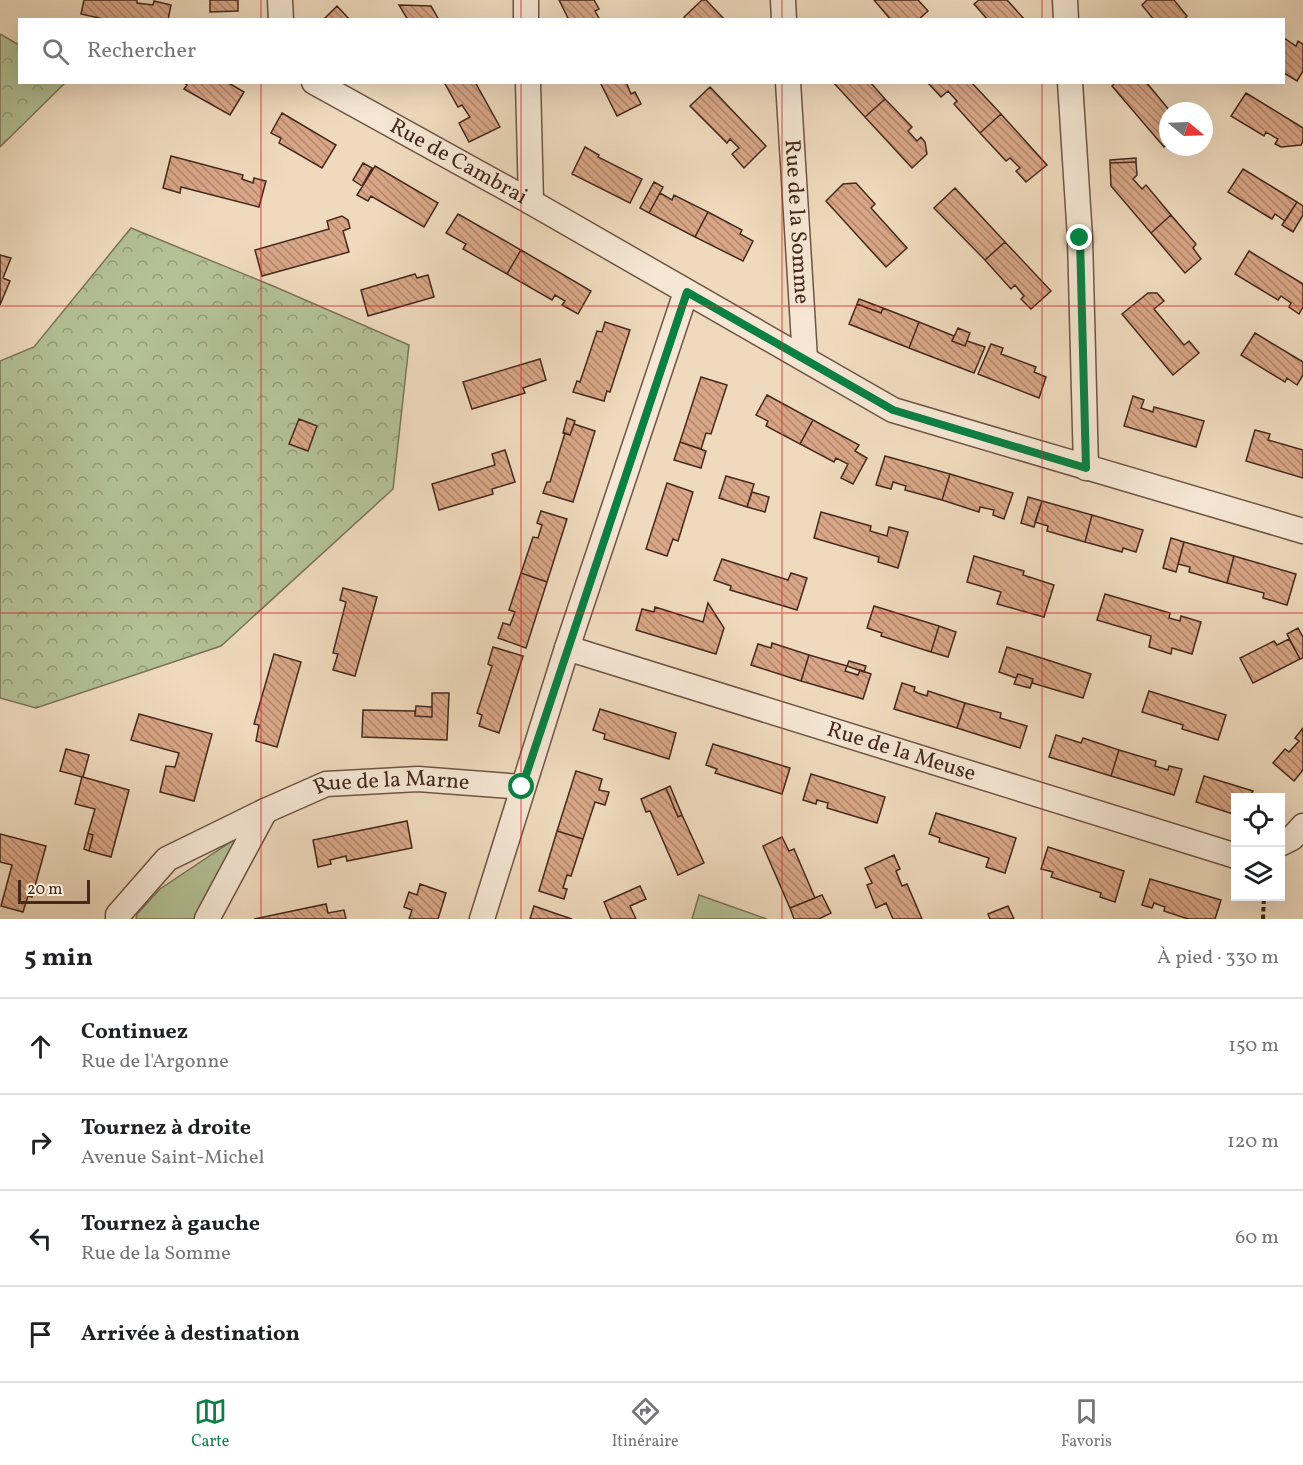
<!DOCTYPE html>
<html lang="fr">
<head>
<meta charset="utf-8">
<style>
	:root { --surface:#fff; --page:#f6f6f6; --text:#202124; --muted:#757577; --line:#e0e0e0; --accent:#0b8043 }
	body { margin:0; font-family:Vollkorn,serif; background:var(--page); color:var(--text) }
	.controls { position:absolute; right:18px; bottom:18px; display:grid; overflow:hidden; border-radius:0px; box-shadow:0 6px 24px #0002 }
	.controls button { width:54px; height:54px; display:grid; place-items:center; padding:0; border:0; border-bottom:2px solid var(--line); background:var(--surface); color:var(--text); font:30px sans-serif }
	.compass { position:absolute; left:1159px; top:102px; width:54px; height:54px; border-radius:50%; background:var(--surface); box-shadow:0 6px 24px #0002; rotate:109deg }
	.scale { position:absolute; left:18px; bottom:15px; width:72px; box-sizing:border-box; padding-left:6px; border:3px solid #46281d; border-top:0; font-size:16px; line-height:21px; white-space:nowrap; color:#46281d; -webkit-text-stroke:4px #f5e7d4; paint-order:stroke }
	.stop { position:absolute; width:18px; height:18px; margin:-14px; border:4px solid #0b8043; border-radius:50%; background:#fff }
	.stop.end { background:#0b8043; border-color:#fff; box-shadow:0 2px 6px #0008 }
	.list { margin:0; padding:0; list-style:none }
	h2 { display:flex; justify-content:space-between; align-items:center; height:78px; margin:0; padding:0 24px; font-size:26px }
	h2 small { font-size:20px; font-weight:400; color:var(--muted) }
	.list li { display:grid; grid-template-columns:39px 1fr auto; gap:18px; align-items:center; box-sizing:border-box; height:96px; padding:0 24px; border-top:2px solid var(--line) }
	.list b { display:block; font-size:22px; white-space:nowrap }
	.list p { margin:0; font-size:20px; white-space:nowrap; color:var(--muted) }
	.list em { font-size:20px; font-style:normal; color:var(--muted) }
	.icon { flex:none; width:33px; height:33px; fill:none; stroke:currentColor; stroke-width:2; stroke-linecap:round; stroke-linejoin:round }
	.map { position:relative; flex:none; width:1303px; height:919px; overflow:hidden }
	.search { position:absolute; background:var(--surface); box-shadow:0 6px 24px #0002; left:18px; right:18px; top:18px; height:66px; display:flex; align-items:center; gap:15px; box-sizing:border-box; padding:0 21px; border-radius:0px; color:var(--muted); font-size:22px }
	.sheet { height:462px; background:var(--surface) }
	nav { display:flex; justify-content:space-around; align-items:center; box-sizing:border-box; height:84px; border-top:2px solid var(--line); background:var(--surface); font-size:16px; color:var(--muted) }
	nav a { display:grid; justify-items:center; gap:3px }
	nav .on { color:var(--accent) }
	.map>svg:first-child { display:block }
	.green { fill:#b3c195; stroke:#7c7459; stroke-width:1.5 }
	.forest { fill:url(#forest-crowns); stroke:#7c7459; stroke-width:1.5 }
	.building { fill:url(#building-back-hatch); stroke:#46281d; stroke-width:1.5 }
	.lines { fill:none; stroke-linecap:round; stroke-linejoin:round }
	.street-casing { stroke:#705445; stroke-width:27 }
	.path { stroke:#46281d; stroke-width:4; stroke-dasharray:4.5 3; stroke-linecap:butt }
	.street { stroke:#f5e7d4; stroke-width:24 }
	.route { stroke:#0b8043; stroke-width:8 }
	.grid { fill:none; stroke:#d62828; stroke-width:1.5; stroke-opacity:0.55 }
	.labels { text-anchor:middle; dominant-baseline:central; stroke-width:4.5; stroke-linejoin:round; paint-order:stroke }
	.street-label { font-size:22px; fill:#46281d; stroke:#f5e7d4 }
</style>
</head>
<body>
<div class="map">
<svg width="1303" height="919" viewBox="0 0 1303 919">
	<defs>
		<pattern id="forest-crowns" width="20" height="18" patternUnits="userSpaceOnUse" patternTransform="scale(1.5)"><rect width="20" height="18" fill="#b3c195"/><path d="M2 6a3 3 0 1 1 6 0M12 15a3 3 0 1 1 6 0" fill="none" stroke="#939d79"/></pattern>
		<pattern id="building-back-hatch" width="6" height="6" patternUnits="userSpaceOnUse" patternTransform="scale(1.5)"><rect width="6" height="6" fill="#d8a686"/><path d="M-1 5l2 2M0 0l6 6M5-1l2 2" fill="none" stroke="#b1876d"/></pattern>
	</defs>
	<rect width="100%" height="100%" fill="#efdabd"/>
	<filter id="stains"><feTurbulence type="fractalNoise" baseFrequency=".00333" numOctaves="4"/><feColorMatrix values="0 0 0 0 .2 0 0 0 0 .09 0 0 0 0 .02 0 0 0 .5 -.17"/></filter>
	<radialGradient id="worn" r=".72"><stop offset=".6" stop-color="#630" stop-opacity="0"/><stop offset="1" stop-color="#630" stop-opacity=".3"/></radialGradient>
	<!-- green -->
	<path class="green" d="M235 839 234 855 198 919H136L137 914 160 889Z
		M699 895 767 919H692Z"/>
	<!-- forest -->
	<path class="forest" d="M0 34 19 45 20 82 65 83 0 147Z
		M131 228 273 286 409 345 393 489 221 646 36 708 0 698V361L34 347Z"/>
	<!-- building -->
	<path class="building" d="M84 0H137V3L153 5 154 1 171 5 168 20H108L81 14Z
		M210 0H238V11L210 12Z
		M559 0H594L599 9 595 11 600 20H569Z
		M702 0H706L725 20H686L684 17Z
		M874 0H918L928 11 918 20H891Z
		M979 0H1007L1025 20H988L974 4Z
		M1147 0H1174L1187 16 1184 20H1154L1142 5Z
		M399 5 431 6 439 20H408Z
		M337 6 350 20H323Z
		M1284 38 1296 46 1298 41 1303 44V71L1297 81 1284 73Z
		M183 82H227L244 92 230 115 184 89 187 85Z
		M444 82H475L500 127 469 142 459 123 470 117 462 105 458 107Z
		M600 82H626L631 94 635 92 641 104 617 116Z
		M833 82H870L885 99 865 117Z
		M971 82 1001 114 980 133 954 104 957 101 948 91 941 97 928 83Z
		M1116 82H1146L1170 111H1168V143L1164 147 1112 86Z
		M710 87 766 146 744 168 732 154 739 148 730 139 727 143 690 106Z
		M1246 93 1303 128V141L1301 145 1281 147 1275 144 1278 139 1266 132 1264 136 1231 116Z
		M885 99 912 127 908 131 917 141 921 137 925 142 927 154 912 168 865 117Z
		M282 113 336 145 322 168 279 143 281 138 271 133Z
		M1001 114 1047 165 1026 182 1016 171 1020 168 1010 158 1006 161 980 133Z
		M585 147 599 155 598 157 642 179 630 203 572 174Z
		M171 156 243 175 242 179 253 183 254 178 266 181 259 207 181 187 180 193 163 188Z
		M1136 158V162L1110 163V160Z
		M1136 162 1137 175 1133 179 1142 189 1146 185 1171 215 1151 233 1111 186 1110 163Z
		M363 163 372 168 362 186 353 180Z
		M375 166 438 203 424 227 371 196 368 201 357 195Z
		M1243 169 1297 202 1285 221 1275 214 1272 219 1228 192Z
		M654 182 663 187 649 213 640 208Z
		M856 183 875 204 871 208 907 248 886 267 826 201 843 184Z
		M955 188 1005 242 985 260 934 208Z
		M660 193 672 200 674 195 708 212 695 237 649 213Z
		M1297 202 1303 206V215L1293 232 1282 225Z
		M708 212 742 230 740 234 753 241 743 261 695 237Z
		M458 214 521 250 507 274 463 249 466 244 446 233Z
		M1171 215 1196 244 1193 248 1201 259 1185 273 1151 233Z
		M342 216 348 220 350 228 343 231 349 252 262 276 255 250 329 229 327 221Z
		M1005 242 1051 291 1031 309 1021 299 1024 296 1015 285 1011 289 985 260Z
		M521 250 591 291 578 314 562 305 565 301 555 295 552 300 507 274Z
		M1249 251 1303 284V307L1299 314 1289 307 1291 303 1281 296 1278 300 1235 274Z
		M0 255 11 258 3 278 10 281 0 305Z
		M415 274 417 278 428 275 434 297 368 316 361 290Z
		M1148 293H1157L1164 301 1154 309 1184 345 1189 341 1199 353 1173 375 1122 314Z
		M859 299 883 308 881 313 857 304Z
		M857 304 881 313 883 308 919 322 909 348 849 324Z
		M605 322 630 330 610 392 607 391 604 401 573 392 577 381 580 382 597 331 602 332Z
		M919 322 954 336 952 341 965 346 967 341 985 347 974 373 909 348Z
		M958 328 970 333 965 346 952 341Z
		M1255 333 1303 362V375L1297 385 1287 378 1285 382 1241 355Z
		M991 344 1003 348 1001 354 1036 367 1034 372 1046 377 1039 398 978 374Z
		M540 359 546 380 523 388 525 393 472 409 463 382Z
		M701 377 727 385 711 434 706 433 701 449 680 442Z
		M767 395 813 420 800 444 766 426 768 421 756 415Z
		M1133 396 1144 400 1141 408 1153 412 1154 407 1204 421 1196 447 1124 426Z
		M567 418 575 421 570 435 563 433Z
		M299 419 317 426 308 451 289 444Z
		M813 420 859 445 855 451 867 458 853 484 841 478 848 464 836 458 834 462 800 444Z
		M574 424 595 431 573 502 543 493 547 482H550L565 433 570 435Z
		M1255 430 1270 434 1268 440 1303 450V478L1246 461Z
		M680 442 706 451 701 468 674 460Z
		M505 450 515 482 492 489 493 494 439 510 432 484 495 465 492 454Z
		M885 456 950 474 942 500 905 490 906 486 893 482 891 489 876 485Z
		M950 474 1013 493 1004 519 993 515 994 510 980 507 979 512 942 500Z
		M726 476 754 484 747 507 719 498Z
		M667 483 693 492 678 541 673 539 667 556 646 549Z
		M752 492 769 497 765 512 747 507Z
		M1028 497 1042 501 1034 527 1021 523Z
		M1042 501 1092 515 1085 542 1047 531 1048 526 1035 522Z
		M541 511 567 519 547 582 521 573 533 537 538 538 542 525 537 523Z
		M821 512 871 526 870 531 887 536 889 527 908 532 898 568 878 562 879 557 814 538Z
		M1092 515 1143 530 1136 552 1123 548 1122 552 1085 542Z
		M1171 538 1184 542 1176 572 1163 568Z
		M1184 542 1234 556 1227 583 1189 572 1190 567 1178 564Z
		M974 556 1024 571 1023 575 1054 585 1044 617 997 604 1001 592 967 582Z
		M1234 556 1296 574 1287 605 1263 598 1264 593 1227 583Z
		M722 559 788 580 791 573 807 578 797 610 730 590 731 586 714 580Z
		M521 573 547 582 526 648 498 638 503 623 510 625 515 612 509 610Z
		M343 588 377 597 355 676 333 670 338 654 333 653 346 602 340 600Z
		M1105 594 1170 613 1169 618 1180 621 1181 616 1201 622 1192 654 1172 648 1171 654 1149 647 1151 636 1097 620Z
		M708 603 724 628 716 654 636 630 642 609 654 612 655 607 703 622Z
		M874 606 939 626 931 652 881 636 882 633 867 628Z
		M939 626 956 632 948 657 931 652Z
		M1298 628 1303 637V658L1300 659 1287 634Z
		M1289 639 1300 659 1253 683 1240 658 1274 641 1277 645Z
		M772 643 809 655 801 681 751 665 758 644 771 648Z
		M493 647 523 656 499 733 479 726 482 715 477 713 492 666 488 664Z
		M1007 647 1091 674 1083 698 1032 683 1033 679 1018 674 1016 678 999 672Z
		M274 654 301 662 277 747 256 741 259 725 254 724Z
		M809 655 847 666 845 671 858 675 860 670 871 674 863 699 801 681Z
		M849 661 866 666 864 672 847 666Z
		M1018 674 1033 679 1030 688 1014 684Z
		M902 683 915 687 914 691 918 693 927 696 928 691 965 703 957 728 894 709Z
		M1149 691 1226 715 1218 740 1182 729 1183 725 1142 712Z
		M432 693H449L447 740 362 737 363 710 415 711V716L432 717Z
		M965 703 1001 713 1000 718 1027 726 1020 748 957 728Z
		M416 706 432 707V717L415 716Z
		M600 709 676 733 669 759 604 739 605 734 593 730Z
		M139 714 212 734 194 801 160 792 166 766 175 767 179 753 131 740Z
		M1303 728V770L1294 781 1273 763 1285 749 1289 752 1299 741 1295 738Z
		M1056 735 1081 743 1083 738 1119 750 1111 776 1049 757Z
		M713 744 790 768 782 794 715 773 717 769 706 765Z
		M66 749 89 755 83 777 129 790 111 857 89 851 93 835 88 833 95 809 75 804 82 777 60 771Z
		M1119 750 1156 761 1155 766 1168 770 1169 766 1182 769 1174 795 1111 776Z
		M576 771 602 779 599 790 609 792 605 805 595 802 583 839 557 831Z
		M811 774 885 797 877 823 827 808 828 803 817 800 816 804 803 800Z
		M1204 776 1253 791 1251 795 1258 798H1236V815L1196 802Z
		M670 786 682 815 678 817 666 788Z
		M666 788 678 817 682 815 704 863 678 875 650 811 646 812 641 799Z
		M936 813 1016 838 1005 873 986 867 989 858 939 842 940 838 929 834Z
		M407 821 412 848 347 861 346 856 330 860 331 864 318 867 313 840Z
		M557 831 583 839 571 876 567 875 563 888 567 889 564 899 539 891Z
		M88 833 93 835 89 851 84 849Z
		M0 834 46 846 32 897 28 896 23 912 1 906 12 865 0 862Z
		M782 837 789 851 794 849 815 898 790 908 763 846Z
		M1048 847 1124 871 1115 902 1100 897 1101 893 1051 877 1053 872 1041 869Z
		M894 855 900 869 896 871 902 886 907 884 922 919H893L886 903 876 908 867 885 872 883 865 868Z
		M1150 879 1221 900 1215 919H1188L1164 911 1165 907 1154 903 1152 908 1142 905Z
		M420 884 446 893 438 919H409L412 910 404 907 409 892 417 895Z
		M640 886 646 899 630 906 636 919H611L604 902Z
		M822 895 831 913 819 919H794L790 908Z
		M326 904 328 913 344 910 346 919H254Z
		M534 906 560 915 572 919H530Z
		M1008 906 1014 919H990L988 914Z"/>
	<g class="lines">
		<!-- street casing -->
		<g class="street-casing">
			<g id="street">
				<path d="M280 0 281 20"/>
				<path d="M526 0V20"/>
				<path d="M783 0 784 20"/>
				<path d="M1065 0 1066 20"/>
				<path id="s1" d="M314 82 531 202 528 82"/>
				<path id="s2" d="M788 82 805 359"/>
				<path d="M1070 82 1080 238 1086 468"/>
				<path d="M531 202 893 410 1303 531"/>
				<path id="s3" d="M567 648 1236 856"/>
				<path d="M1280 844 1292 838 1303 826"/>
				<path id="s4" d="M118 919V915L167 859 265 811 326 784 418 779 522 787"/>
				<path d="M207 919 265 811"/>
				<path d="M482 919 567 648 686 292"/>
			</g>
		</g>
		<!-- path -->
		<path class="path" d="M1263 919 1264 896"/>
		<!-- street -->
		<use href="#street" class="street"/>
	</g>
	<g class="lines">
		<!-- route -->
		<path class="route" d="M522 787 687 292 893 410 1086 468 1080 238"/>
	</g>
	<!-- grid -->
	<path class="grid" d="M261 0V20M521 0V20M782 0V20M1042 0V20M261 82V919M521 82V919M782 82V919M1042 82V919M0 306H1303M0 613H1303"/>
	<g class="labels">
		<!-- street labels -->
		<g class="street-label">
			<text stroke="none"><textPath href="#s1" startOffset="165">Rue de Cambrai</textPath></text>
			<text stroke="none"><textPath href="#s2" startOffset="140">Rue de la Somme</textPath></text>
			<text stroke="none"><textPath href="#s3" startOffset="350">Rue de la Meuse</textPath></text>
			<text stroke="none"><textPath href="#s4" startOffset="320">Rue de la Marne</textPath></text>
		</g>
	</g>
	<rect width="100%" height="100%" filter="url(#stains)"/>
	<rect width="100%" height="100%" fill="url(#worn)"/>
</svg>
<div class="controls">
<button><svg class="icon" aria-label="locate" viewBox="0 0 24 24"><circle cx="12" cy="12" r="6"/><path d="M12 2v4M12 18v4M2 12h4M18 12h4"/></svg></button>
<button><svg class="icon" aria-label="layers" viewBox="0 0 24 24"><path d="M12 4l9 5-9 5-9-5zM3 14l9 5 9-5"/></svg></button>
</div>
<svg class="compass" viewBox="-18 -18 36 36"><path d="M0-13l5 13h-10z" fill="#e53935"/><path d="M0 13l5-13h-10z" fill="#757577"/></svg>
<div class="scale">20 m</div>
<div class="stop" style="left:522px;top:787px"></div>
<div class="stop end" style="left:1080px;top:238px"></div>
<div class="search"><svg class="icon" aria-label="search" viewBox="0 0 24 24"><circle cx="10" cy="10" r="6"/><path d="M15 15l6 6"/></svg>Rechercher</div>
</div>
<section class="sheet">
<h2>5 min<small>À pied · 330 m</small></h2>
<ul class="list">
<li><svg class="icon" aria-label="ahead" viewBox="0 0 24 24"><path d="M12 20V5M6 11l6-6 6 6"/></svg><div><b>Continuez</b><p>Rue de l'Argonne</p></div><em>150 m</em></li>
<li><svg class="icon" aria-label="right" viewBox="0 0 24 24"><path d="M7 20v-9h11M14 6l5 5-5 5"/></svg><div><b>Tournez à droite</b><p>Avenue Saint-Michel</p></div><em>120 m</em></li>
<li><svg class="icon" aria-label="left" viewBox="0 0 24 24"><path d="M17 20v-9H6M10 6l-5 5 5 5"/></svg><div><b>Tournez à gauche</b><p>Rue de la Somme</p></div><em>60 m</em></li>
<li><svg class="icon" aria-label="arrive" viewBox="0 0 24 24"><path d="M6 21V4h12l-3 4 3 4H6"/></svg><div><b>Arrivée à destination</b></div></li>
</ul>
</section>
<nav>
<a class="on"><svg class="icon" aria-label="map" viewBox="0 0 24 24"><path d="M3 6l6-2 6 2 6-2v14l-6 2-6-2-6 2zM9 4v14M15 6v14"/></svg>Carte</a>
<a><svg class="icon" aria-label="directions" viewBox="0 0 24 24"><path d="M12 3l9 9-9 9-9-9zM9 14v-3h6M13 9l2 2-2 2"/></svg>Itinéraire</a>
<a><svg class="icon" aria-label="saved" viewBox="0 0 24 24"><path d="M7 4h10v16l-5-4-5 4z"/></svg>Favoris</a>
</nav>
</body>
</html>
